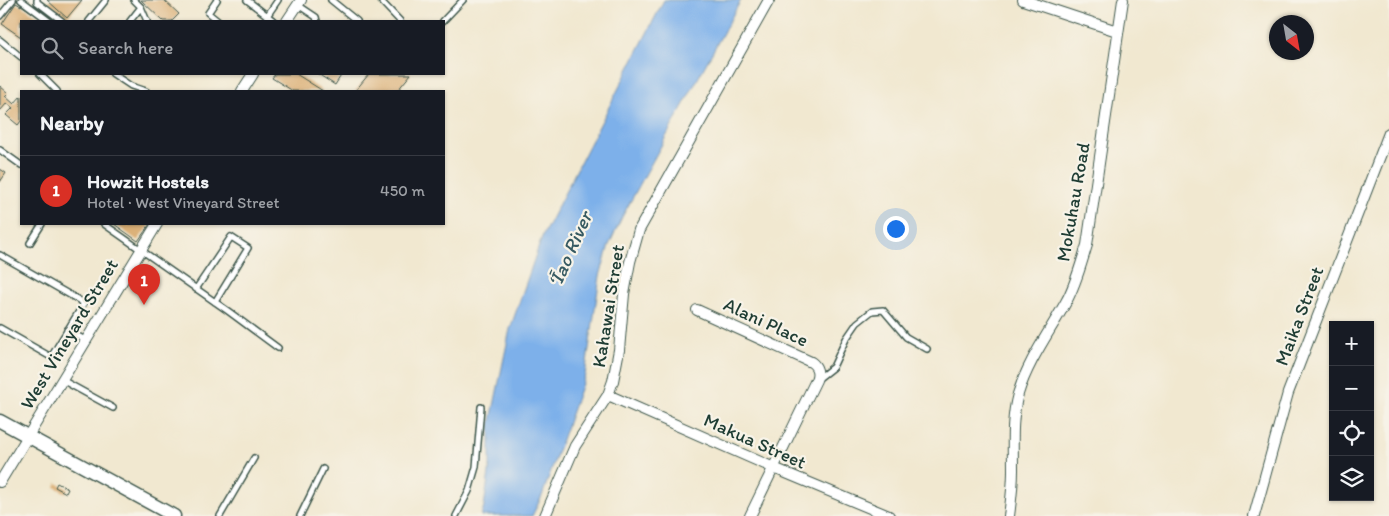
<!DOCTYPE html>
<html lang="en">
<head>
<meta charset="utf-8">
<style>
	:root { --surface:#171b24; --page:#20242c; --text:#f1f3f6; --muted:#9ea1a6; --line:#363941; --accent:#d93025 }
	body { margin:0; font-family:Itim,sans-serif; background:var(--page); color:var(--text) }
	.controls { position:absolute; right:15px; bottom:15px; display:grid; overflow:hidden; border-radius:0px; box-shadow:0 1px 4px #0004 }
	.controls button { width:45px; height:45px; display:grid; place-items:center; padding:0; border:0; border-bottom:1px solid var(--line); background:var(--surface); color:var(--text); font:25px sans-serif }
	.compass { position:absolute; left:1269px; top:15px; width:45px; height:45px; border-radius:50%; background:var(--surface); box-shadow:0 1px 4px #0004; rotate:149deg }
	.you { position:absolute; left:895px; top:228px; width:18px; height:18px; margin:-12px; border:4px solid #fff; border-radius:50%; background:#1a73e8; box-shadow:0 0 0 8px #1a73e833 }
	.badge { display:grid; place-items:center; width:32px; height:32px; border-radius:50%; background:var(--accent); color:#fff; font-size:16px; font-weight:700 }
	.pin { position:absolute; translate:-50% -41px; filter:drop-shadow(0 1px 2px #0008) }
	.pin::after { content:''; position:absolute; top:26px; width:18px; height:15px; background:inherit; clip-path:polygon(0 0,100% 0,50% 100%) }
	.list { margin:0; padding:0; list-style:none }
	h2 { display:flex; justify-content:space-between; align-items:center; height:65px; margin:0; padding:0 20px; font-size:21px }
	h2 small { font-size:16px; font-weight:400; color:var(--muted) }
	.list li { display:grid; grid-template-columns:32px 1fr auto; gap:15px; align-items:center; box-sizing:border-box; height:70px; padding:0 20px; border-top:1px solid var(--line) }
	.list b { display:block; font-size:19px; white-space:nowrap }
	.list p { margin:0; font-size:16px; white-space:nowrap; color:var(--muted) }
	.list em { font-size:16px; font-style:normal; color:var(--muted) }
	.icon { flex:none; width:28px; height:28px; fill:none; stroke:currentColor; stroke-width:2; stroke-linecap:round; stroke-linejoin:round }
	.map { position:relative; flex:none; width:1389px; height:516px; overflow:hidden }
	.search { position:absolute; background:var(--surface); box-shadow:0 1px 4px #0004; left:20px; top:20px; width:425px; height:55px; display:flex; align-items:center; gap:12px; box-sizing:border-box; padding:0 18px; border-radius:0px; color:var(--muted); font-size:19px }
	.panel { position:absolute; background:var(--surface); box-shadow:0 1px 4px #0004; left:20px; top:90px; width:425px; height:135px; border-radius:0px }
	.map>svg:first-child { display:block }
	.water { fill:#7db0ea; stroke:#4e768f }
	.building { fill:#dcb178 }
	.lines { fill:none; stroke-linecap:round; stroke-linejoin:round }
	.service-casing { stroke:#3e574b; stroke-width:8 }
	.minor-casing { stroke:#3e574b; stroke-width:12 }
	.tertiary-casing { stroke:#3e574b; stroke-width:15 }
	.service { stroke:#fff; stroke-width:5 }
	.minor { stroke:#fff; stroke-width:10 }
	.tertiary { stroke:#fff; stroke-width:12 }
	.labels { text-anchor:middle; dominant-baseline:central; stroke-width:4.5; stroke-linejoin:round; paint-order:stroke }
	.street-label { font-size:19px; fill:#1f3d34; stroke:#f7f3e8 }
	.water-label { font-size:20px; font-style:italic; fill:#365a62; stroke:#f7f3e8 }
</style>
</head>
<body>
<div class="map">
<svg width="1389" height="516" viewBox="0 0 1389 516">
	<rect width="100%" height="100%" fill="#f7f3e8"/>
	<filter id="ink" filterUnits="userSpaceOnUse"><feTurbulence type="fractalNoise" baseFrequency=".02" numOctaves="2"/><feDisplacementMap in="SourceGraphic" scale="10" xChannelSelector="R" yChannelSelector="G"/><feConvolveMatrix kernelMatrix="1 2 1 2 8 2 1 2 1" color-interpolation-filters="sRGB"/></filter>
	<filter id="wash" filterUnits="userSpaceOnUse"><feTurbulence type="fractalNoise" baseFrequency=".0096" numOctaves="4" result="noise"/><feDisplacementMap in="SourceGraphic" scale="20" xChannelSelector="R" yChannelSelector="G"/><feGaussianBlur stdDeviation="1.12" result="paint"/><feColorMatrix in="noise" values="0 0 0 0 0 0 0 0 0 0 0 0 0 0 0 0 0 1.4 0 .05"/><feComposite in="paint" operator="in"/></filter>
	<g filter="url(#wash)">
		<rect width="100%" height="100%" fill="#f1e8d0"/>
		<!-- water -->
		<path class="water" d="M664 0H741L622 217 609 245 600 276 585 375 542 496 532 516H481L484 506 490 466V425L510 329 542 237Z"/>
		<g id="blocks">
			<!-- building -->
			<path class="building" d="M47 0H82L67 18Z
				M141 0H164L179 14 172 21H163Z
				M16 3 21 6V5L45 21H21V37L2 24Z
				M275 74H296L323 91H293L272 78Z
				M318 74H342L335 85Z
				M369 74H411L397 91H355Z
				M0 86 8 93 5 96 14 104 21 96V121L18 125 6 115 13 108 7 103 0 111Z
				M0 169 6 173 0 182Z
				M114 224H150L138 241Z
				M57 483 68 489 66 493 55 487Z"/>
		</g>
	</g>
	<g filter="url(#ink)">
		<use href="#blocks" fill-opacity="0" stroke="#3e574b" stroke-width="1"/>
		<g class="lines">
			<!-- service casing -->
			<g class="service-casing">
				<path id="service" d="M21 0 49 21
					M37 0V2L62 21
					M134 0 141 7 147 21
					M217 0 208 13 218 21
					M247 0 274 21
					M331 0 357 21
					M380 0 400 21
					M298 5 316 17 317 21
					M0 16 13 0
					M267 16 278 0
					M89 21 106 0
					M130 21 141 7
					M443 21 463 0
					M0 40 21 57
					M40 74 57 91
					M113 74 131 86 146 91
					M0 150 21 165
					M104 224 228 311 278 348
					M30 243 42 224
					M0 255 84 303 51 357 0 328
					M196 289 231 237 248 248 215 302
					M67 330 85 340
					M819 378 833 367 846 339 857 323 872 311 883 310 906 337 927 349
					M62 380 113 408
					M220 516 254 458
					M300 516 323 469
					M456 516 469 491 476 467 481 407"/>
			</g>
			<!-- minor casing -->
			<g class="minor-casing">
				<path id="minor" d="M1023 0 1117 31
					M287 21 301 0
					M242 91 253 74
					M697 310 811 362C817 366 819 373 816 380L750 516
					M608 395 774 468 889 516
					M0 482 157 224
					M545 516 575 446 608 395 613 381 619 350 624 294 630 262 639 230 769 0
					M1009 516C1011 501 1013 486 1013 470 1013 444 1011 419 1018 394 1028 361 1049 333 1066 302 1076 284 1081 264 1087 245L1123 0
					M1254 516 1288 393 1389 133"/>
			</g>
			<!-- tertiary casing -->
			<g class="tertiary-casing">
				<path id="tertiary" d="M0 421 174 516"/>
			</g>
			<!-- service -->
			<use href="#service" class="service"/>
			<!-- minor -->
			<use href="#minor" class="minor"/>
			<!-- tertiary -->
			<use href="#tertiary" class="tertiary"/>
		</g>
	</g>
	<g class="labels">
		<!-- street labels -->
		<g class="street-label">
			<text transform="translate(1073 202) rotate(-80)">Mokuhau Road</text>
			<text transform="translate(608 306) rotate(-81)">Kahawai Street</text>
			<text transform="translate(1299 316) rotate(-69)">Maika Street</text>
			<text transform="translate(766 322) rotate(25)">Alani Place</text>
			<text transform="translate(69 334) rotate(-59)">West Vineyard Street</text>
			<text transform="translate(755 441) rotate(24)">Makua Street</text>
		</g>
		<!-- water labels -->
		<g class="water-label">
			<text transform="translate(570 249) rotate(-66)">ʻĪao River</text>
		</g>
	</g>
</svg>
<div class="controls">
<button>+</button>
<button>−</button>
<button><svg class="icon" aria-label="locate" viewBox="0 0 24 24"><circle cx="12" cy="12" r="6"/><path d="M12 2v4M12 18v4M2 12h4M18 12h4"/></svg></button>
<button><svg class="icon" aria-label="layers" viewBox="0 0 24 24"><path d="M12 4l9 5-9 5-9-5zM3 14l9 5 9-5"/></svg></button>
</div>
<svg class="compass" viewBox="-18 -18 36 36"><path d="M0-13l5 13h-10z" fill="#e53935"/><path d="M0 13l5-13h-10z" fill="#9ea1a6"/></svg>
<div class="you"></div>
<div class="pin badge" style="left:144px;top:305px">1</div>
<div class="search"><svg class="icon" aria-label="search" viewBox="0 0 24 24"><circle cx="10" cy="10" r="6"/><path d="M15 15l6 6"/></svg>Search here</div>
<section class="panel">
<h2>Nearby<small></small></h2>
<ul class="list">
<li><span class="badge">1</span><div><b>Howzit Hostels</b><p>Hotel · West Vineyard Street</p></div><em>450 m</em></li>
</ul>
</section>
</div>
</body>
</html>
